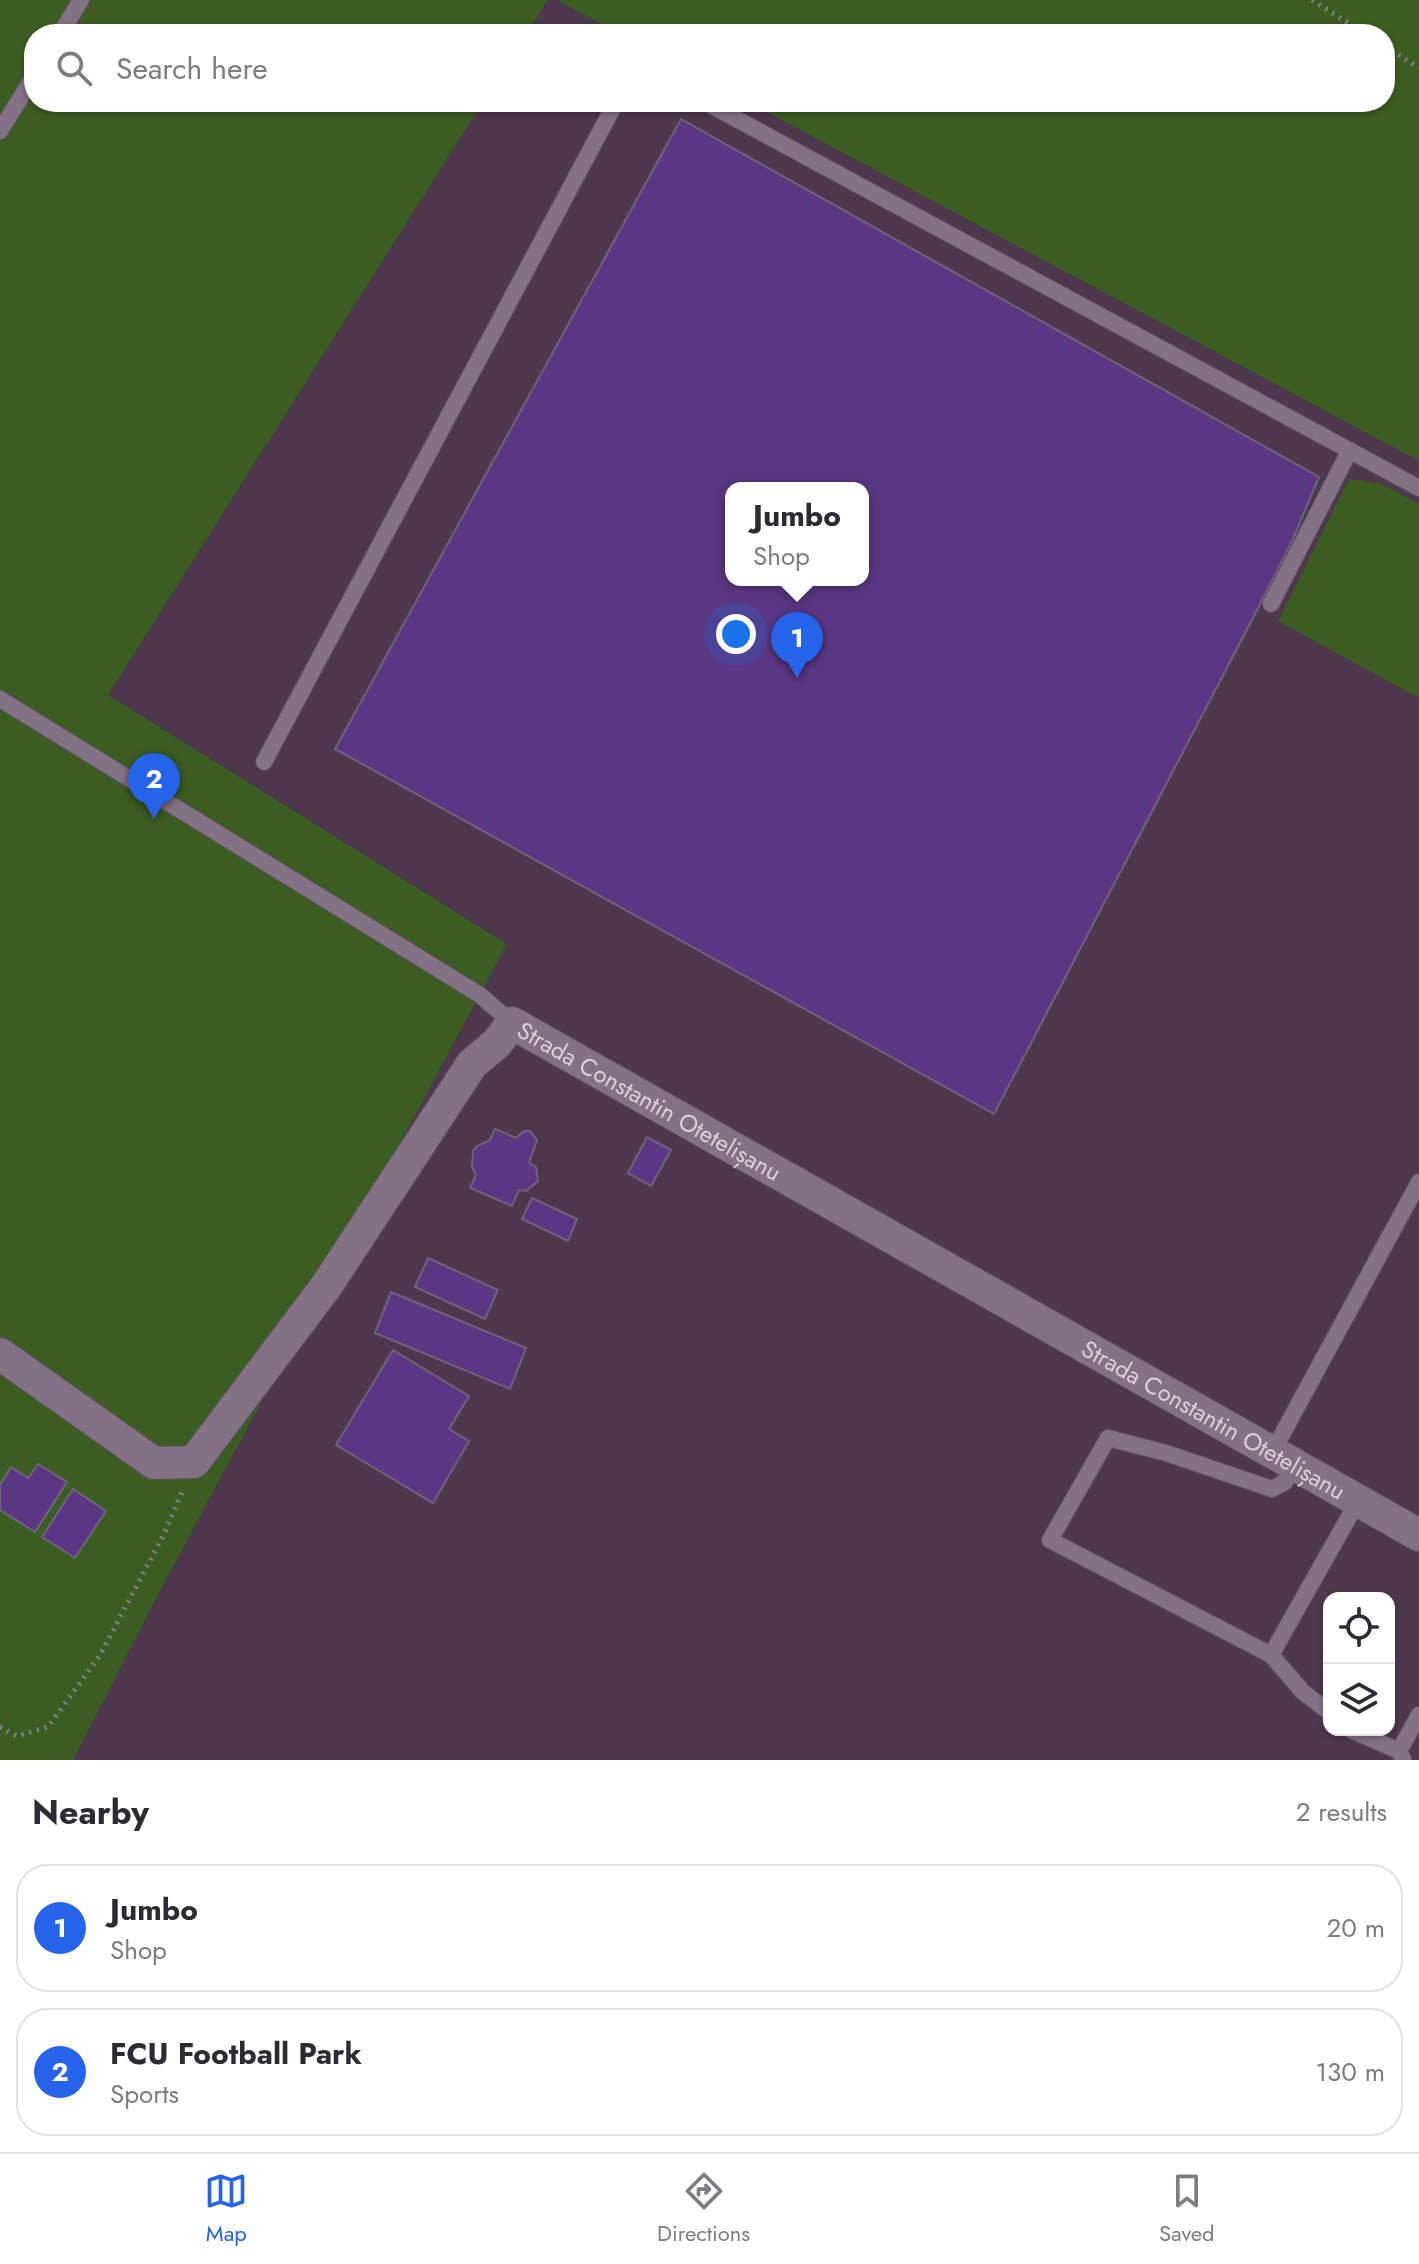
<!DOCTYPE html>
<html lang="en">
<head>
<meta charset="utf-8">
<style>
	:root { --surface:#fff; --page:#f2f2f3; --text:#2b2b33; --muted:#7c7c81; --line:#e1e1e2; --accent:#2563eb }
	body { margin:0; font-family:Jost,sans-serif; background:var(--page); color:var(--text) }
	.controls { position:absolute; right:24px; bottom:24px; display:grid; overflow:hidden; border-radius:16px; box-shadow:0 2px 6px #0004 }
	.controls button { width:72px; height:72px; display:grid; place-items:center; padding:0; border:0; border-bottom:2px solid var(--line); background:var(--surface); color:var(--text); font:40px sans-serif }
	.you { position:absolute; left:736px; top:634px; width:28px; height:28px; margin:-20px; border:6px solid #fff; border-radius:50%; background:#1a73e8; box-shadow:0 0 0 12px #1a73e833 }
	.badge { display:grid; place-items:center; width:52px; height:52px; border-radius:50%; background:var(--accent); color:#fff; font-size:26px; font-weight:700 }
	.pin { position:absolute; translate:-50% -66px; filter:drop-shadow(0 2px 4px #0008) }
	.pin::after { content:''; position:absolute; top:42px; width:28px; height:24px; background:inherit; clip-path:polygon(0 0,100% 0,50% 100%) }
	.popup { position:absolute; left:725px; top:482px; width:144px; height:104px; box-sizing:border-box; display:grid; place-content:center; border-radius:16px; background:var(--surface); filter:drop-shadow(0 2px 6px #0005); font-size:26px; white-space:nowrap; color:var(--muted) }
	.popup b { font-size:30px; color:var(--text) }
	.popup::after { content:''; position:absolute; left:50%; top:100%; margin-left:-16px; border:16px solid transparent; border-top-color:var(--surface) }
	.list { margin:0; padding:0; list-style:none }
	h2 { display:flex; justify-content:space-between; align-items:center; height:104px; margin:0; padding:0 32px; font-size:34px }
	h2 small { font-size:26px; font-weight:400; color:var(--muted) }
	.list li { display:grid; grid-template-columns:52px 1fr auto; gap:24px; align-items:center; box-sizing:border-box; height:128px; margin:0 16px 16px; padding:0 16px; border:2px solid var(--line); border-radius:32px }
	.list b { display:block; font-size:30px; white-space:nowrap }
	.list p { margin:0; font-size:26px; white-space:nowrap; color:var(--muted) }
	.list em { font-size:26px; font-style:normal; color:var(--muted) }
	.icon { flex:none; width:44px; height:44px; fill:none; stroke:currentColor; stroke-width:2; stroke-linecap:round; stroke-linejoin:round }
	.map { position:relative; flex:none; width:1419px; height:1760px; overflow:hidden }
	.search { position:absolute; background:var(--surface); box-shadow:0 2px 6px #0004; left:24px; right:24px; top:24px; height:88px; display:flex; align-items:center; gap:20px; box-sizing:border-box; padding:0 28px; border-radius:32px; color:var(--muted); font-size:30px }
	.sheet { height:392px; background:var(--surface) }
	nav { display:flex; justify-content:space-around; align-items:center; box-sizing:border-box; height:112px; border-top:2px solid var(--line); background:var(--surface); font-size:22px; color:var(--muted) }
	nav a { display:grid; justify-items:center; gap:4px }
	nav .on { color:var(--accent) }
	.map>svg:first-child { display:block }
	.built { fill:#4d384e; fill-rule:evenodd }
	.green { fill:#3c5d21 }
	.building { fill:#5b3783; stroke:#6b6379; stroke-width:2; fill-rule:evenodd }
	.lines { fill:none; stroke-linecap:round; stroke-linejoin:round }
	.service-casing { stroke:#5d505e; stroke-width:18 }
	.minor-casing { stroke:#5d505e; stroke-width:34 }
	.path { stroke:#8a7d8b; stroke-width:5; stroke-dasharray:2 6; stroke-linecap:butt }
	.service { stroke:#837184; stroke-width:16 }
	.minor { stroke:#837184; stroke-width:32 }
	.labels { text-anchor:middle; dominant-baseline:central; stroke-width:7; stroke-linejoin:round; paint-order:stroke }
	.street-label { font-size:24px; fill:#dbd0db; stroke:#231c23 }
</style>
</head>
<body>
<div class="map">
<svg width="1419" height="1760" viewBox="0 0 1419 1760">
	<rect width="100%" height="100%" fill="#413142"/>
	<!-- built -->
	<path class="built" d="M548 0H557L620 34H526Z
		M483 102H748L1419 461V1760H73L168 1576 507 944 108 695ZM731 488H863V580H731ZM1329 1598H1389V1730H1329Z"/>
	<!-- green -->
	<path class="green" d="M0 0H548L526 34H34V102H483L108 695 507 944 168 1576 73 1760H0Z
		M557 0H1419V461L748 102H1385V34H620Z
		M1349 479 1382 484 1419 504V698L1278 621Z"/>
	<!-- building -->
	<path class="building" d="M681 119 1319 477 1293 539 1255 614 994 1114 335 749ZM731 488H863V580H731Z
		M495 1129 516 1138 524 1131H530L537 1140 529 1163 536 1167 538 1181 526 1191 519 1190 512 1206 470 1188 476 1175 472 1167 473 1151 477 1146 490 1140Z
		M647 1137 671 1150 651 1186 628 1173Z
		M532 1198 577 1219 568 1241 522 1219Z
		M428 1258 498 1290 485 1319 415 1287Z
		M391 1292 526 1348 510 1389 375 1333Z
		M393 1350 469 1396 449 1429 469 1441 433 1503 336 1445Z
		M38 1464 67 1482 35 1532 0 1510V1485L11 1467 28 1478Z
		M73 1489 106 1511 75 1558 42 1537Z"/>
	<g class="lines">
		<!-- service casing -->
		<g class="service-casing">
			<path id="service" d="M60 34 81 0
				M705 102 1419 488
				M0 131 34 76
				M1271 604 1350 450
				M0 699 480 995 512 1023
				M264 762 616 102
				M1272 1453 1419 1182
				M1295 1464 1285 1482 1272 1489 1166 1453 1108 1438 1050 1540 1271 1655 1303 1692 1329 1712
				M1271 1655 1358 1501
				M1351 1730 1399 1751
				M1403 1759 1399 1751 1419 1715"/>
		</g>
		<!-- minor casing -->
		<g class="minor-casing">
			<g id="minor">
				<path id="s1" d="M0 1354 154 1463 194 1462 327 1285 472 1064 497 1043 512 1023 1419 1535"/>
			</g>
		</g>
		<!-- path -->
		<path class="path" d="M1312 0 1366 34
			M1385 46 1419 68
			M0 1727 17 1736 48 1727 100 1655 164 1534 182 1492"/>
		<!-- service -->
		<use href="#service" class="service"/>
		<!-- minor -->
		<use href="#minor" class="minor"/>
	</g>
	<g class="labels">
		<!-- street labels -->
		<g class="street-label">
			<text stroke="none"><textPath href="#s1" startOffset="930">Strada Constantin Otetelișanu</textPath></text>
			<text stroke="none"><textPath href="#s1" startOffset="1578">Strada Constantin Otetelișanu</textPath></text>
		</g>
	</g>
</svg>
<div class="controls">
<button><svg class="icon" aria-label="locate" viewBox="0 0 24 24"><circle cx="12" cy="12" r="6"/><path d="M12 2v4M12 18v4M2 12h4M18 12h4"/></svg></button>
<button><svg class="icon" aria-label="layers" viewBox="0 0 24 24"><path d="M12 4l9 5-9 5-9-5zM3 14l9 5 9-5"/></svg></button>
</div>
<div class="you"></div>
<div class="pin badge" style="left:797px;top:678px">1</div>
<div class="popup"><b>Jumbo</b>Shop</div>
<div class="pin badge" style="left:154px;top:819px">2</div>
<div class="search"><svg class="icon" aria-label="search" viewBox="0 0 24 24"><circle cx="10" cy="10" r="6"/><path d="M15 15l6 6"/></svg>Search here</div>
</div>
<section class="sheet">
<h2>Nearby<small>2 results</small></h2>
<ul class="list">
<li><span class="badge">1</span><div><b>Jumbo</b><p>Shop</p></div><em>20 m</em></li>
<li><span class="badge">2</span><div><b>FCU Football Park</b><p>Sports</p></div><em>130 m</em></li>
</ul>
</section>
<nav>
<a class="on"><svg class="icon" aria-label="map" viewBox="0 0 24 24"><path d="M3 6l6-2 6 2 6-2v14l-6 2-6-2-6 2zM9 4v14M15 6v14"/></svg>Map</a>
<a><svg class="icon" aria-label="directions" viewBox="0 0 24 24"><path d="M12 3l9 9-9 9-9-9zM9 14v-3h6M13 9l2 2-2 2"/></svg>Directions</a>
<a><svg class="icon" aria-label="saved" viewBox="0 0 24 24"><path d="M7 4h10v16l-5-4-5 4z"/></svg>Saved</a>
</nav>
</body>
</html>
